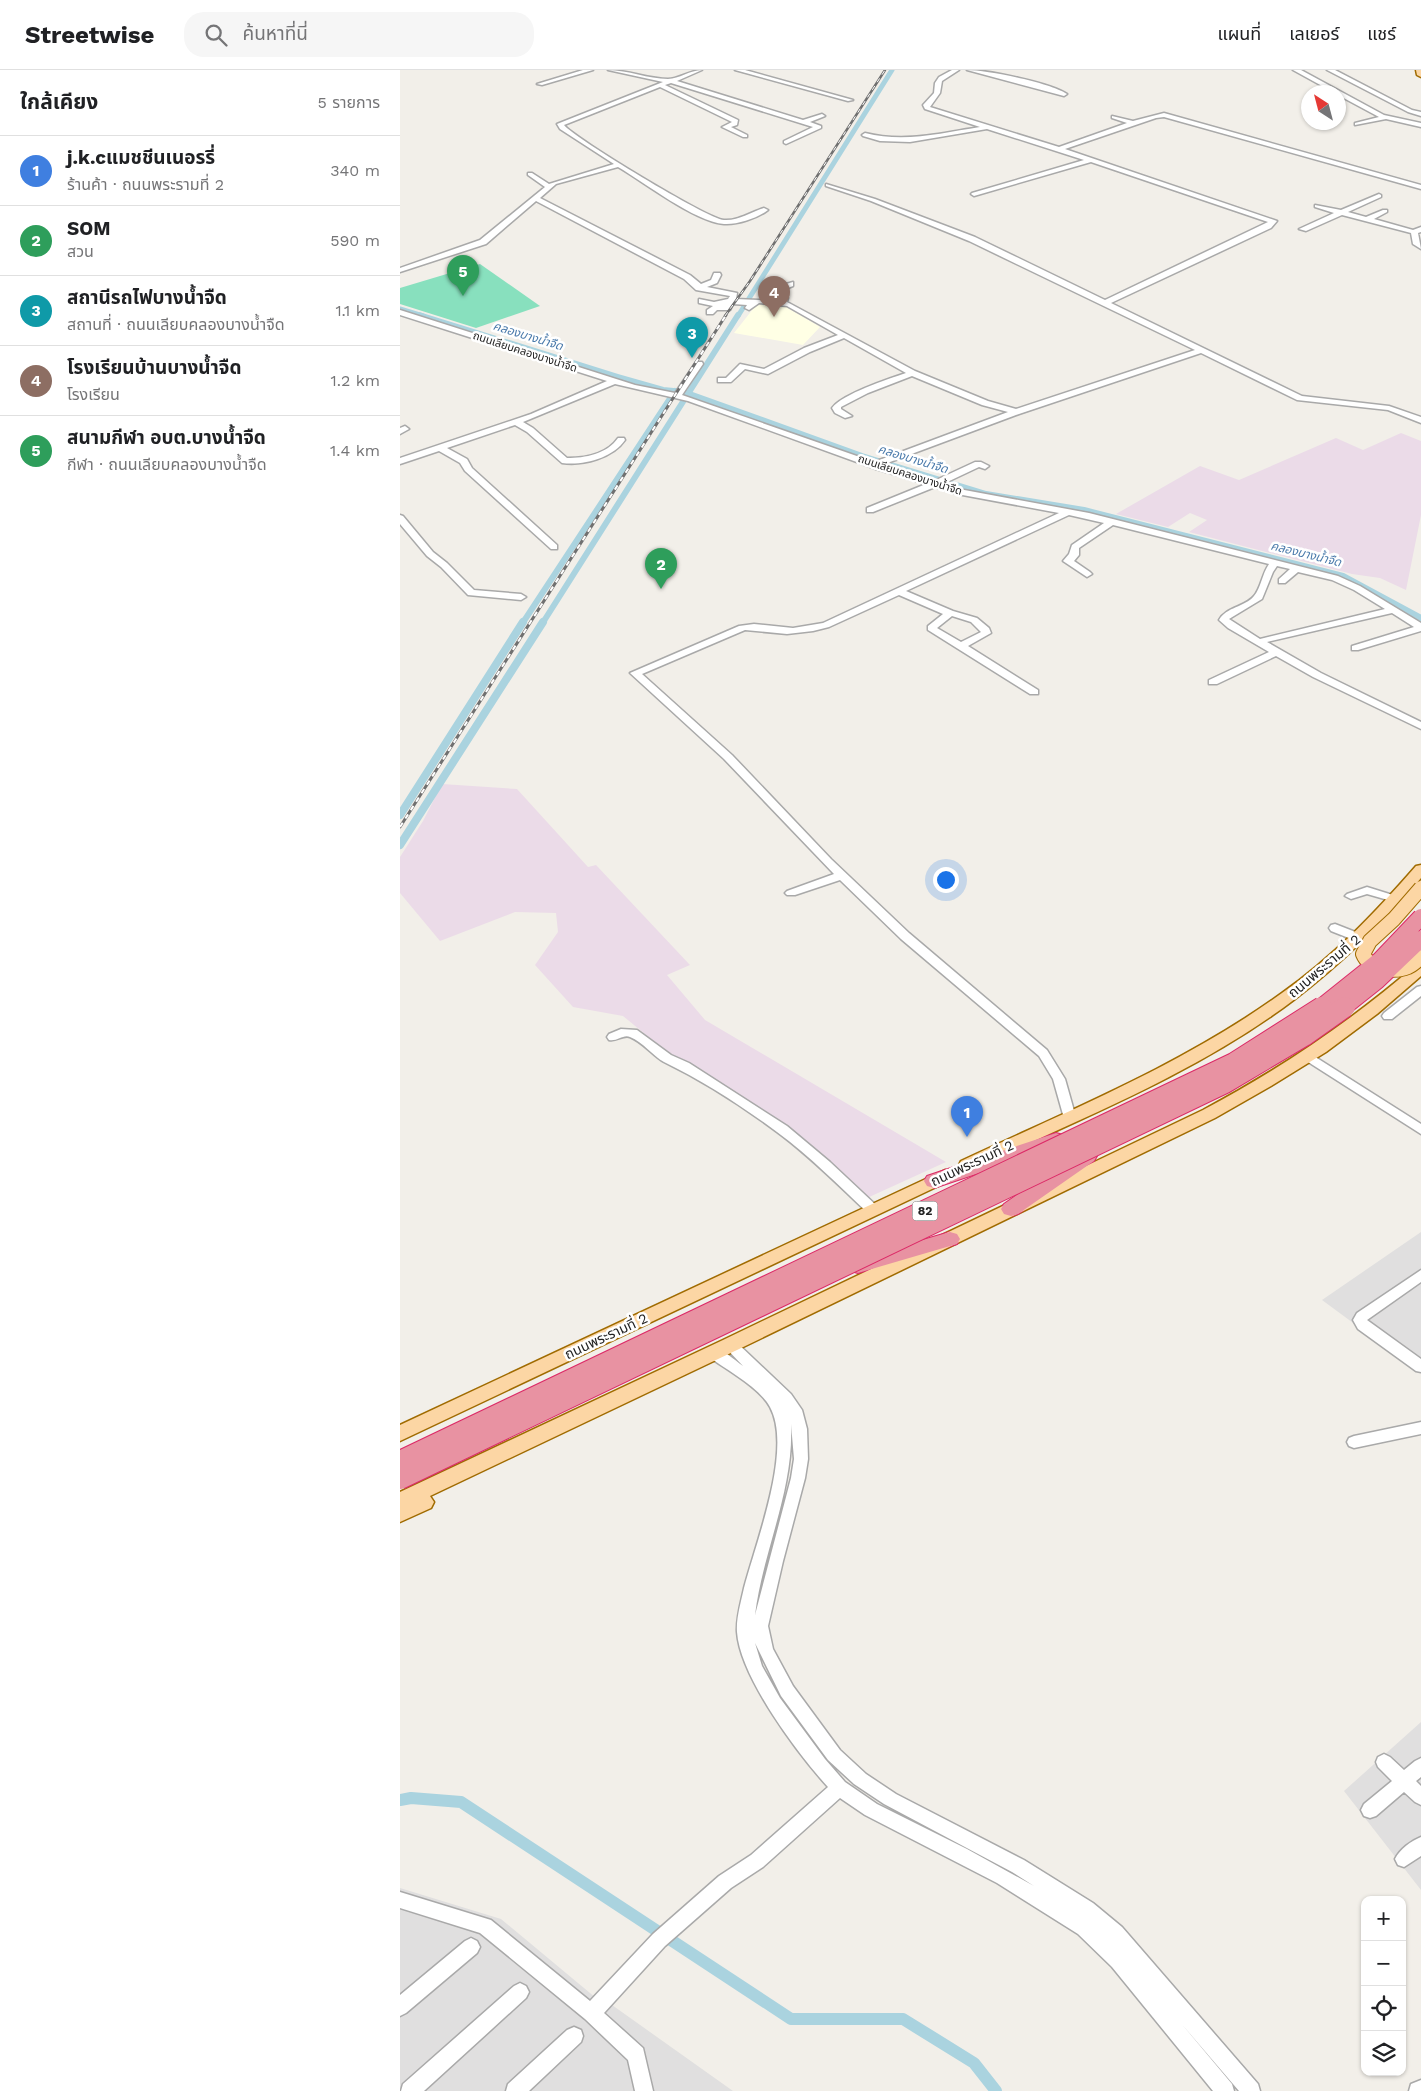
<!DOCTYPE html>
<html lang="th">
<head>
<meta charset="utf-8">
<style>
	:root { --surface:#fff; --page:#f6f6f6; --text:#202124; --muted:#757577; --line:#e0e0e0; --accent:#d40000 }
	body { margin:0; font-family:"Work Sans","Noto Sans Thai",sans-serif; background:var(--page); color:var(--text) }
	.controls { position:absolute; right:15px; bottom:15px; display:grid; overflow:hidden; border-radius:10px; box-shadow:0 1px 4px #0004 }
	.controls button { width:45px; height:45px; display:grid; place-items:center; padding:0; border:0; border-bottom:1px solid var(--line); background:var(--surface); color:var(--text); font:25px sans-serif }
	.compass { position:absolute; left:901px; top:15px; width:45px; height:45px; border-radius:50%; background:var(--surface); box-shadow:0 1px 4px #0004; rotate:324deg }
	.you { position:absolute; left:545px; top:809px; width:18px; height:18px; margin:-12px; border:4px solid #fff; border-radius:50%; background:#1a73e8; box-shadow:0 0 0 8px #1a73e833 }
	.badge { display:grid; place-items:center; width:32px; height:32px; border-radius:50%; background:var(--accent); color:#fff; font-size:16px; font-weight:700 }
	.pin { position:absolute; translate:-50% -41px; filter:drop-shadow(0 1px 2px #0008) }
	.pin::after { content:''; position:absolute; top:26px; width:18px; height:15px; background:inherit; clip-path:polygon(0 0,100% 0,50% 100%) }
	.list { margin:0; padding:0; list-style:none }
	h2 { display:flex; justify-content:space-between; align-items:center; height:65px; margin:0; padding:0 20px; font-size:21px }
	h2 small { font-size:16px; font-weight:400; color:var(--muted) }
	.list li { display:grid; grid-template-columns:32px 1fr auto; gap:15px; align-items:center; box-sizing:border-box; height:70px; padding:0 20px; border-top:1px solid var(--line) }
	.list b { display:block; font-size:19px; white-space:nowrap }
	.list p { margin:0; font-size:16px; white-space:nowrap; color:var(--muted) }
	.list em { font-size:16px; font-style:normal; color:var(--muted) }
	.icon { flex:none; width:28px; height:28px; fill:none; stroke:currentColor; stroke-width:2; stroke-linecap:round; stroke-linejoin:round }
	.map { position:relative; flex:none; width:1021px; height:2021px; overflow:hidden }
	header { display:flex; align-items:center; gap:30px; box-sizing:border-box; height:70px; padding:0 25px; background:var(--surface); border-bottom:1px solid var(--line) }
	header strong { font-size:24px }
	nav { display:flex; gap:28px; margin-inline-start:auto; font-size:18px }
	.search { width:350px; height:45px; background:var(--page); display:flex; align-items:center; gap:12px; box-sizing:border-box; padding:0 18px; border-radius:20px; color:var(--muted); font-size:19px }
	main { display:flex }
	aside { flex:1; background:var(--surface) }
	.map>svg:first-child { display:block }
	.residential { fill:#e0dfdf }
	.industrial { fill:#ebdbe8 }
	.education { fill:#ffffe5 }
	.pitch { fill:#88e0be }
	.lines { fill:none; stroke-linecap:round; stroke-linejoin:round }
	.canal-far3 { stroke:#aad3df; stroke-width:5 }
	.canal-far2 { stroke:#aad3df; stroke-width:6 }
	.canal-far1 { stroke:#aad3df; stroke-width:8 }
	.canal { stroke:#aad3df; stroke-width:12 }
	.minor-casing { stroke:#a9a9a9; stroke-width:3 }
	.major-casing { stroke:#a06b00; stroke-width:3 }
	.highway-casing { stroke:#dc2a67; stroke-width:2 }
	.minor { fill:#fff; fill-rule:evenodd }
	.major { fill:#fcd6a4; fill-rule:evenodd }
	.highway { fill:#e892a2; fill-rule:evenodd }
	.rail-far1-casing { stroke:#707070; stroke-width:2.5 }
	.rail-casing { stroke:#707070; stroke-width:3 }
	.rail-far1 { stroke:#fff; stroke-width:1; stroke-dasharray:4.5; stroke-linecap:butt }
	.rail { stroke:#fff; stroke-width:2; stroke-dasharray:5; stroke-linecap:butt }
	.major-bridge-casing { stroke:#a06b00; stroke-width:16; stroke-linecap:butt }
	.highway-bridge-far1-casing { stroke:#dc2a67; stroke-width:18; stroke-linecap:butt }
	.highway-bridge-casing { stroke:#dc2a67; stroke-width:22; stroke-linecap:butt }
	.major-bridge { stroke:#fcd6a4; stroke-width:14 }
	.highway-bridge-far1 { stroke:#e892a2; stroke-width:16 }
	.highway-bridge { stroke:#e892a2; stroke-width:20 }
	.labels { text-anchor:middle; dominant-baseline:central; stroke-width:5; stroke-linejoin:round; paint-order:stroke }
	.far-street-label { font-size:11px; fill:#222; stroke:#fff }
	.far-water-label { font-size:12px; font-style:italic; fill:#4a7aab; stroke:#fff }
	.shield { fill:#fff; stroke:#646464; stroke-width:1 }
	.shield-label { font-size:12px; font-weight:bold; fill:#222 }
	.street-label { font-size:14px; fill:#222; stroke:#fff }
</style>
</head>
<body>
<header>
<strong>Streetwise</strong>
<div class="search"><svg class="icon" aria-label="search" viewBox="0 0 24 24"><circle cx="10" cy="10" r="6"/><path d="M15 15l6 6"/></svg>ค้นหาที่นี่</div>
<nav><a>แผนที่</a><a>เลเยอร์</a><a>แชร์</a></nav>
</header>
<main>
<aside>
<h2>ใกล้เคียง<small>5 รายการ</small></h2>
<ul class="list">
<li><span class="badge" style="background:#3f7fe0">1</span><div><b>j.k.cแมชชีนเนอรรี่</b><p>ร้านค้า · ถนนพระรามที่ 2</p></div><em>340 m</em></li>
<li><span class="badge" style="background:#2e9e5b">2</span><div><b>SOM</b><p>สวน</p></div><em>590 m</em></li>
<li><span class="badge" style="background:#0f9aa8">3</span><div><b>สถานีรถไฟบางน้ำจืด</b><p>สถานที่ · ถนนเลียบคลองบางน้ำจืด</p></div><em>1.1 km</em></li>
<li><span class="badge" style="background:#8d6e63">4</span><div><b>โรงเรียนบ้านบางนํ้าจืด</b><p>โรงเรียน</p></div><em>1.2 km</em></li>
<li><span class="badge" style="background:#2e9e5b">5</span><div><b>สนามกีฬา อบต.บางน้ำจืด</b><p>กีฬา · ถนนเลียบคลองบางน้ำจืด</p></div><em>1.4 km</em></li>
</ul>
</aside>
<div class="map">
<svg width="1021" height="2021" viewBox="0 0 1021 2021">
	<rect width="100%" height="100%" fill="#f2efe9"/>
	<!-- residential -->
	<path class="residential" d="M1021 1162V1303L922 1230Z
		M1021 1652V1820L944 1721Z
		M0 1818 101 1849 208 1938 212 1935 333 2021H0Z"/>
	<!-- industrial -->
	<path class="industrial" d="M1001 363 1021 371V445L1006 520 980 508 952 504 789 462 807 450 790 443 768 457 716 444 800 396 839 410 936 368 963 380Z
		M42 714 117 719 188 797 196 795 290 895 267 905 305 950 546 1092 467 1128 398 1066 267 990 245 964 223 946 173 937 135 895 158 862 156 843 115 842 40 871 0 823V787L23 751Z"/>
	<!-- education -->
	<path class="education" d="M357 234 384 236 420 257 403 275 334 263Z"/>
	<!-- pitch -->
	<path class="pitch" d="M80 194 140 236 76 258 0 234V218Z"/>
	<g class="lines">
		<!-- canal-far3 -->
		<path class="canal-far3" d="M0 239 23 246
			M338 246 492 0"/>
		<!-- canal-far2 -->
		<path class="canal-far2" d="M19 245 218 307 263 320 284 322 462 386 586 424 684 440 943 506 1021 548
			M122 554 275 321
			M142 554 338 245"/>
		<!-- canal-far1 -->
		<path class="canal-far1" d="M0 745 123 552
			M0 775 143 552"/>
		<!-- canal -->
		<path class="canal" d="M0 1730 11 1728 61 1732 391 1949H503L574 1993 596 2021"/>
		<!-- minor casing -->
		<g class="minor-casing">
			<path id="minor" d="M183 0H193L142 15 137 14Z
				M208 0C228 0 248 9 268 9 279 9 290 0 302 0L277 11 403 50 422 44 425 46 410 52 421 56V58L386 74 384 73V71L413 57 271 13 265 15 338 50 337 55 331 57 347 65V67H343L322 57 332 52 260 17 164 55C174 68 308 149 324 150 338 151 351 142 364 138L368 140C358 148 337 155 324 154 295 152 244 112 218 97L156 114 140 128 290 205 301 214 311 210 314 203H320L321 205 317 213 307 217 337 223 336 229 380 231V229L371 220 372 218 393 212V216L380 221 388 228 387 232 515 301 588 331 616 339 795 280 569 171 471 131 426 116V114L475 129 575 167 705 230 868 152 691 92 574 126 571 124 572 123 684 90 587 59 510 72 480 71 463 66 462 65 465 63C505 73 541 63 580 57L525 39 523 35 534 23 535 13 539 7 552 0H559L542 11 540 23 530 37 659 77 727 53 712 48V46L733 51 764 43 1021 115V119L764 47 756 48 665 79 877 151 871 158 711 233 902 326 989 336 1021 347V353L988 340 897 330 801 283 619 344 482 395 534 411 575 392H581L589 396 585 399 579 397 543 414 559 419 689 443 938 506 960 516 1021 553V561L958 580H952V576L1014 557 992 543 867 572 921 603 1021 652V659L913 607 876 586 817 614H809V610L869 582 828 558 819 550C826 537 845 537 854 526 861 518 862 504 869 494L713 455 679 478V485L674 491 690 502 692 504 687 507 663 491 669 484 672 475 704 453 669 445 506 521 553 541 577 548 589 558 591 563 568 576 638 620V624H630L528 560V556L543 544 499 525 429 557 413 561 387 564 345 560 242 604 332 685 431 789 509 863 647 980 665 1009 676 1048 675 1051 670 1052 664 1048 653 1009 639 986 501 869 440 810 395 825H387L385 823 387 821 434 804 324 689 230 603 339 556 354 554 393 558 423 553 659 443 557 424 535 417 473 442H467V438L526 414 476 399 288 331 215 314 123 352 133 358 167 388C185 388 207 384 218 368H224L225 370C213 388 183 396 162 393L127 362 115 355 47 378 67 389 72 398 157 475V479H151L65 401 60 393 39 381 0 394V388L131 344 207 311 0 245V240L235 315 275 323 296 292H302L303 294 282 325 474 392 608 342 582 335 512 306 468 323 441 337V339L452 346 445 348 435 343 432 338C442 324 488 309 506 303L444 268 410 282 368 304 345 299 331 312H318V308H326L340 294 364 299 404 278 438 265 387 236 359 233 349 240 345 238 347 235 333 234 330 240H317L313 244H307V240L313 236 299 233V229L314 232 328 229 330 226 296 220 284 209 136 131 86 174 0 202V198L80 170 145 117 128 105V103H132L149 114 214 94 160 59 157 54 263 12ZM877 496 890 499 879 509V513H885L898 502 932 510 954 520 985 539 860 569 829 549 862 529 873 502ZM552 546 571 552 581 562 561 572 537 558Z
				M335 0H345L453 30 448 31Z
				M567 0C588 0 651 13 667 24L664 26Z
				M893 0H901L984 45 1021 53V57L986 49 955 55V53L979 47 938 25V22H933Z
				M927 0H935L1012 40 1021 42V46L1008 42Z
				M979 124 981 125V127L948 142 966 147 983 140H987V142L974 149 1013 160 1021 157V162L1018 163 1021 179 1013 174 1011 163 942 145 906 161 899 159 934 143 915 137V135L941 140Z
				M5 356 9 359 0 364V358Z
				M0 445 3 446 33 482 47 493 74 520 121 524 126 527 121 530 68 525 41 497 27 486 0 454Z
				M967 817 999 827 1001 829 995 832 967 824 951 829 945 826 947 824Z
				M935 854 963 865 965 868 959 872 931 861 929 858 931 855Z
				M1021 916V926L992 949H984L982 946 984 943 1017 917Z
				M221 959 237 960 271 985 289 993 387 1056 430 1092 478 1137 480 1140 478 1143H468C439 1116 410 1086 377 1062 342 1036 303 1011 264 992 253 986 243 972 230 967 223 964 217 972 209 970L207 967 209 964Z
				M909 983 1021 1054V1064L905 990 903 987Z
				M1021 1200V1212L967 1250 1021 1289V1302L1016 1301 958 1259 953 1250 957 1243Z
				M330 1270 335 1271 391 1324 402 1340 407 1359 408 1389 405 1408 383 1491 368 1556 373 1579 393 1616 440 1680 466 1704 496 1724 624 1790 693 1833 722 1857 858 2014 860 2021H839L780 1952 832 2014 834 2021H813L712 1897 678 1864 597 1813 465 1745 440 1728 363 1797 331 1818 265 1876 204 1943 243 1978 253 2021H235L228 1990 185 1949 80 1863 0 1838V1822L91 1850 190 1931 253 1864 319 1806 351 1785 428 1717C398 1684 340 1607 337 1562 336 1548 341 1532 344 1518 356 1472 393 1379 370 1337 360 1318 327 1300 309 1287L307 1283 309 1279C320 1276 333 1289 343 1296L323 1275 325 1271ZM391 1354 394 1389 391 1408 355 1545C363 1480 394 1421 391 1354ZM355 1573 381 1626 428 1690 454 1714 484 1734 612 1802 634 1816 567 1779 477 1734 445 1712 425 1689 380 1628 362 1596Z
				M1021 1352V1364L954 1378 949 1376 947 1372 949 1368 954 1366Z
				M984 1684 990 1687 1004 1700 1015 1691 1021 1688V1707L1016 1711 1021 1716V1735L1015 1732 1004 1722 976 1746 970 1748 964 1746 961 1740 964 1734 992 1711 978 1697 976 1692 978 1687Z
				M1021 1767V1786L1004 1797 998 1795 995 1789C1000 1779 1011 1771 1021 1767Z
				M71 1868 77 1871 80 1877 77 1883 6 1943 0 1946V1925L65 1871Z
				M120 1913 126 1916 129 1922 126 1928 24 2021H1L3 2014 114 1916Z
				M174 1957 181 1960 183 1966 181 1972 129 2021H106L108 2014 167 1960Z
				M1021 2010V2021H1009L1011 2014Z"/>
		</g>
		<!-- major casing -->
		<g class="major-casing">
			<path id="major" d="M1016 0H1021V7L1017 5Z
				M1021 795V808C983 853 942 893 895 929 799 1002 682 1048 573 1099L567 1101 561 1099 559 1095 561 1091C670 1040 784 994 882 923 933 887 975 843 1016 796Z
				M1021 893V906L977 944 926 982 871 1016 815 1048 337 1280 30 1426 34 1432 31 1438 0 1452V1422L323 1270 803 1040C880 999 950 952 1016 895Z
				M545 1100 551 1102 554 1106 551 1110 0 1371V1355Z"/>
		</g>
		<!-- highway casing -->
		<g class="highway-casing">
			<path id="highway" d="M656 1063 663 1065 666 1070 663 1075 534 1118 527 1116 524 1111 527 1106Z
				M687 1079 694 1081 697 1086 694 1091 618 1144 611 1146 604 1144 601 1139 604 1134 680 1081Z
				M550 1162 557 1164 560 1169 557 1174 458 1203 451 1201 448 1196 451 1191Z"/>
		</g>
		<!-- minor -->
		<use href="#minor" class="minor"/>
		<!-- major -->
		<use href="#major" class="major"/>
		<!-- highway -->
		<use href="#highway" class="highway"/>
		<!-- rail-far1 casing -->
		<g class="rail-far1-casing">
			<path id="rail-far1" d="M325 246 350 211 485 0"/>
		</g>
		<!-- rail casing -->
		<g class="rail-casing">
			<path id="rail" d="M0 757 326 245"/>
		</g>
		<!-- rail-far1 -->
		<use href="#rail-far1" class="rail-far1"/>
		<!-- rail -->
		<use href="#rail" class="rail"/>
		<!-- major-bridge casing -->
		<g class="major-bridge-casing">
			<path id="major-bridge" d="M1021 818 994 849 970 871 963 884C969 899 994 903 1008 897 1013 895 1017 891 1021 887"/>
		</g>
		<!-- highway-bridge-far1 casing -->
		<g class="highway-bridge-far1-casing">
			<path id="highway-bridge-far1" d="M920 938 980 890 1021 847
				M943 938 977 911 1021 869"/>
		</g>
		<!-- highway-bridge casing -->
		<g class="highway-bridge-casing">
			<path id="highway-bridge" d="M0 1391 834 993 922 937
				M0 1409 825 1013 904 966 945 937"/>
		</g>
		<!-- major-bridge -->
		<use href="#major-bridge" class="major-bridge"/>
		<!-- highway-bridge-far1 -->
		<use href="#highway-bridge-far1" class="highway-bridge-far1"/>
		<!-- highway-bridge -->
		<use href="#highway-bridge" class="highway-bridge"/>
	</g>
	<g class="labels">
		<!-- far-street labels -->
		<g class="far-street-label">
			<text transform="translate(125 282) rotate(18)">ถนนเลียบคลองบางน้ำจืด</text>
			<text transform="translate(510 405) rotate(18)">ถนนเลียบคลองบางน้ำจืด</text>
		</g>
		<!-- far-water labels -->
		<g class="far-water-label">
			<text transform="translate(128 266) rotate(17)">คลองบางน้ำจืด</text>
			<text transform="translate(513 389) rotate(17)">คลองบางน้ำจืด</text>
			<text transform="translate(906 484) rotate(14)">คลองบางน้ำจืด</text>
		</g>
		<!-- shield labels -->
		<rect class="shield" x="512.5" y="1131.5" width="25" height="19" rx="4"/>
		<g class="shield-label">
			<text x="525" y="1141">82</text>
		</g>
		<!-- street labels -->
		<g class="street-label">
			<text transform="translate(924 896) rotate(-40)">ถนนพระรามที่ 2</text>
			<text transform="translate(572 1093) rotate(-25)">ถนนพระรามที่ 2</text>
			<text transform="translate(206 1266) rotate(-25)">ถนนพระรามที่ 2</text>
		</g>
	</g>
</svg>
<div class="controls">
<button>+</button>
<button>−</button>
<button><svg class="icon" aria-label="locate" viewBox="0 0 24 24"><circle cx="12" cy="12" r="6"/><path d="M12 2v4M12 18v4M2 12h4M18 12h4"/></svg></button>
<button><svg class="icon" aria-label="layers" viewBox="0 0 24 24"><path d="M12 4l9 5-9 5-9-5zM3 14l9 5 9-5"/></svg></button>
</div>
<svg class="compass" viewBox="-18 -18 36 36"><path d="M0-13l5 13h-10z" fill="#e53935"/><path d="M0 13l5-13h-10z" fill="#757577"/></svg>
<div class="you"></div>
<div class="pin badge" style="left:567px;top:1067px;background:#3f7fe0">1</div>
<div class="pin badge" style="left:261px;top:519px;background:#2e9e5b">2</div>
<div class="pin badge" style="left:292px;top:288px;background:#0f9aa8">3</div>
<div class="pin badge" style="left:374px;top:247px;background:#8d6e63">4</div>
<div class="pin badge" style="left:63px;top:226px;background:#2e9e5b">5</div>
</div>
</main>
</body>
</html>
